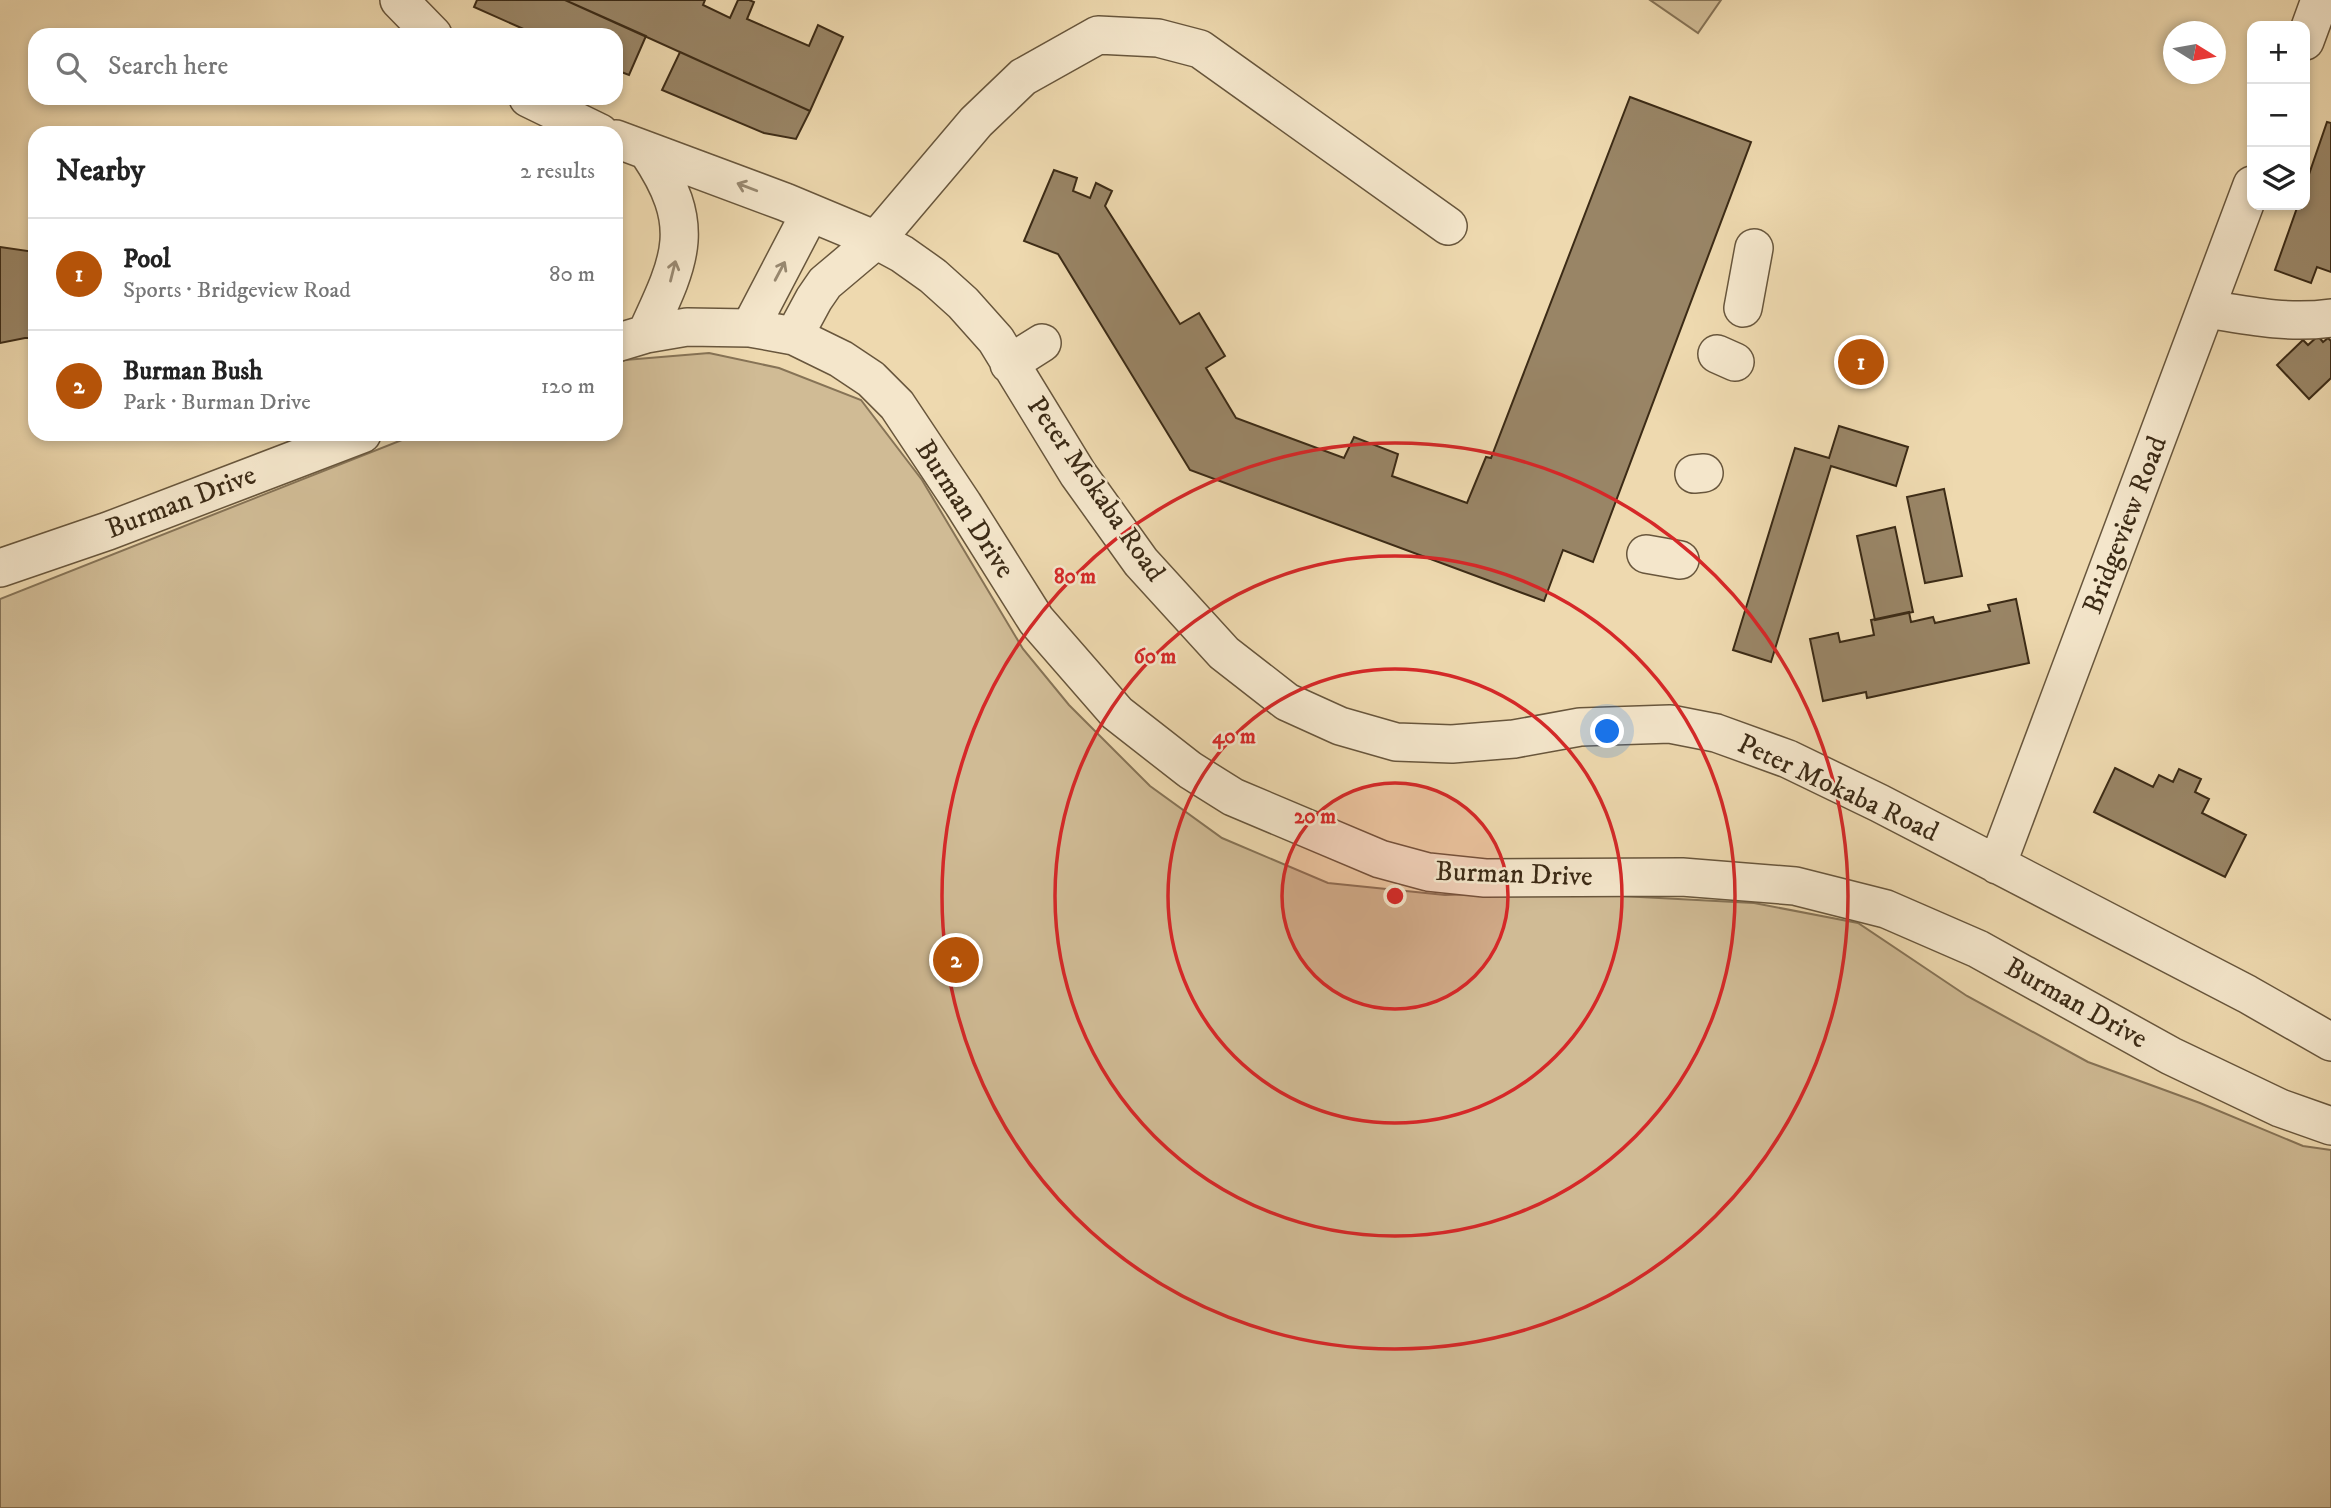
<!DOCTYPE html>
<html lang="en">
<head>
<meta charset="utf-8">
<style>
	:root { --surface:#fff; --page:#f2f2f2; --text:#222; --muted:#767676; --line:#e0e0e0; --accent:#b45309 }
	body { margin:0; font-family:"IM FELL DW Pica",serif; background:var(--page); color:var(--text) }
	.controls { position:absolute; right:21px; top:21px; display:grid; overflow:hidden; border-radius:14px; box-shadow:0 4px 10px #0003 }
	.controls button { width:63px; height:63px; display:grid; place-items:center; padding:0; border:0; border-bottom:2px solid var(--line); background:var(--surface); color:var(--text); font:35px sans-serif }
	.compass { position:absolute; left:2163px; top:21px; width:63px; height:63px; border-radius:50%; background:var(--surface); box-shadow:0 4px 10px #0003; rotate:101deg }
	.you { position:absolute; left:1608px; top:732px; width:24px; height:24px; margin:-18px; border:5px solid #fff; border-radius:50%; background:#1a73e8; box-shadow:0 0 0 10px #1a73e833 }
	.badge { display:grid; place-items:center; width:46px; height:46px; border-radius:50%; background:var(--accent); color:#fff; font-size:23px; font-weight:700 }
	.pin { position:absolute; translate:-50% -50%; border:4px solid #fff; box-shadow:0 2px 7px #0006 }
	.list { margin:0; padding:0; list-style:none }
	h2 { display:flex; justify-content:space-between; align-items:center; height:91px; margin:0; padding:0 28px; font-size:30px }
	h2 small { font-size:23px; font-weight:400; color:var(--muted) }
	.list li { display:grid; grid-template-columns:46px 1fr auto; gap:21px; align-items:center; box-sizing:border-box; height:112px; padding:0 28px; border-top:2px solid var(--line) }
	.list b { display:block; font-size:26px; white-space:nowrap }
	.list p { margin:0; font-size:23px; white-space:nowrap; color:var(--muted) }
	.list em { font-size:23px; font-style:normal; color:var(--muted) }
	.icon { flex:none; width:38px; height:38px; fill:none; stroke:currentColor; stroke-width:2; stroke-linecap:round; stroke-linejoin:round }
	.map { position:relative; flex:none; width:2331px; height:1508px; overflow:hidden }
	.search { position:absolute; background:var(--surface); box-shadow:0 4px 10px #0003; left:28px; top:28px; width:595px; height:77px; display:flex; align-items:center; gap:18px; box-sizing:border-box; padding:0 24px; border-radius:21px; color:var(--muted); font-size:26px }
	.panel { position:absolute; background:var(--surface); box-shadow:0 4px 10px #0003; left:28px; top:126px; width:595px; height:315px; border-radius:21px }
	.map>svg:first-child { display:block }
	.green { fill:#d0bb95; stroke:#867356; stroke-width:2 }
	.building { fill:#998566; stroke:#3c2b16; stroke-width:2 }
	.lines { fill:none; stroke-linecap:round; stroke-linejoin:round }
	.minor-casing { stroke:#68563c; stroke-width:40 }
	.minor { stroke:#f4e6cb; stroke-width:37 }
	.oneway { stroke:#988870 }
	.ring { fill:none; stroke:#d62828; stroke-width:3.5 }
	.labels { text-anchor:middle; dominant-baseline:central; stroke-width:5; stroke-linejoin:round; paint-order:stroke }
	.street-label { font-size:28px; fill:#3c2b16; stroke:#f4e6cb }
	.centre { fill:#d62828; stroke:#f4e6cb; stroke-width:3.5 }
	.ring-label { font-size:21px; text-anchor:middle; font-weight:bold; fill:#d62828; stroke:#f4e6cb; stroke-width:5; stroke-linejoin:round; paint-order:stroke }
</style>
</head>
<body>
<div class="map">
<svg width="2331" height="1508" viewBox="0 0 2331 1508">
	<rect width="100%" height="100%" fill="#eed9af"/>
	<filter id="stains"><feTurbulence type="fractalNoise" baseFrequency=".00286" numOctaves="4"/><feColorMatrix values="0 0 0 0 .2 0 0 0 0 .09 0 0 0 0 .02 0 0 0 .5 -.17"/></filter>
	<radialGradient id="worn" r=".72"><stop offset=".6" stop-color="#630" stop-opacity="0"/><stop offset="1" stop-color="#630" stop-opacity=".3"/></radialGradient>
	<!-- green -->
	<path class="green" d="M1650 0H1721L1698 33Z
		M709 353 779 368 861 400 922 480 1023 649 1069 705 1150 786 1222 838 1328 883 1445 895 1545 892 1754 903 1858 923 1967 996 2088 1062 2200 1103 2303 1146 2331 1150V1508H0V599L417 434H616V363L625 360Z"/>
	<!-- building -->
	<path class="building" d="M477 0H565L646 36 629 75 616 70V35H537L474 7Z
		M565 0H705L703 5 730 18 738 0H749L754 2 747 19 809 46 818 25 843 37 810 111Z
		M680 52 810 111 796 139 764 133 662 90Z
		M1630 97 1751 142 1593 562 1563 550 1544 601 1190 470 1058 254 1024 241 1054 170 1077 178 1073 191 1090 198 1096 183 1112 191 1105 206 1180 324 1199 313 1225 356 1206 368 1236 418 1344 458 1354 437 1398 454 1392 476 1467 503 1486 457 1491 458Z
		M2327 122 2331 123V272L2317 267 2311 283 2275 270 2298 205H2305V186Z
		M0 247 35 252V338H25L0 343Z
		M2318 336 2323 342 2328 338 2331 341V378L2309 399 2277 365 2303 340 2308 345Z
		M1839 426 1908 447 1896 486 1831 466 1771 662 1733 650 1795 448 1829 458Z
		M1944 489 1962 576 1925 583 1907 497Z
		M1895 527 1913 612 1875 620 1857 536Z
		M2016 599 2029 663 1867 698 1866 692 1823 701 1810 639 1838 633 1840 642 1874 635 1871 620 1909 612 1911 622 1933 617 1935 623 1990 611 1988 605Z
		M2115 768 2153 787 2159 775 2173 782 2179 769 2201 779 2195 792 2209 799 2202 813 2246 835 2225 877 2094 812Z"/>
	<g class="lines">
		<!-- minor casing -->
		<g class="minor-casing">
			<path id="minor" d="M399 0 433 35
				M2305 41 2320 0
				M528 98 600 133
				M616 139 785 202 876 240 902 254 933 276 963 303 996 340 1078 474 1141 562 1224 653 1287 702 1340 726 1396 742 1452 744 1514 739 1580 727 1670 724 1716 733 1788 759 1879 803 2247 994 2331 1042
				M1743 308 1754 248
				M2207 309C2249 316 2289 324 2331 318
				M750 328 810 213
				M646 334C681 259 698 226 648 152
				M794 336 814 299 825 283 876 240 976 122 1023 77 1098 35 1158 38 1200 49 1448 226
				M616 343 646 334 687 327 750 328 794 336 841 359 871 379 897 405 963 504 1036 620 1117 713 1190 770 1233 797 1380 859 1428 872 1485 878 1682 877 1795 886 1886 909 1978 949 2171 1056 2280 1108 2331 1126
				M1717 354 1735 362
				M1009 364 1042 343
				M1694 474 1704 473
				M1646 554 1680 560
				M0 568 108 531 362 434
				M1997 865 2252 185"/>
		</g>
		<!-- minor -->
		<use href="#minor" class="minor"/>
	</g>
	<!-- one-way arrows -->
	<defs><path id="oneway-shaft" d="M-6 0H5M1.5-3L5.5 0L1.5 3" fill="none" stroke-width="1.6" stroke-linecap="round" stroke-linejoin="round" transform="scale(1.75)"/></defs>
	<g class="oneway">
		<use href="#oneway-shaft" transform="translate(747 187) rotate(-159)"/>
		<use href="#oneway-shaft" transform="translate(673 271) rotate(-76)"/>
		<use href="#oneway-shaft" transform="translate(780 271) rotate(-62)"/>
	</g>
	<!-- distance rings -->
	<circle cx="1395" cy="896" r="113" fill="#d62828" fill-opacity=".12"/>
	<g class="ring">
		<circle cx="1395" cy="896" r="113"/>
		<circle cx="1395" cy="896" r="227"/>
		<circle cx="1395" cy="896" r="340"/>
		<circle cx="1395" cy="896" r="453"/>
	</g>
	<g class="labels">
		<!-- street labels -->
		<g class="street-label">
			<text transform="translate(1096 489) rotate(55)">Peter Mokaba Road</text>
			<text transform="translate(181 502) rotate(-21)">Burman Drive</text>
			<text transform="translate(965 509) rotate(57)">Burman Drive</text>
			<text transform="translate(2125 525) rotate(-69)">Bridgeview Road</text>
			<text transform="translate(1838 788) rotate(25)">Peter Mokaba Road</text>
			<text transform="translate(1514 874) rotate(2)">Burman Drive</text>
			<text transform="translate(2076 1003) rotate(29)">Burman Drive</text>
		</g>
	</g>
	<circle cx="1395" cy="896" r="10" class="centre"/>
	<g class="ring-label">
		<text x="1075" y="583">80 m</text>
		<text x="1155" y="663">60 m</text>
		<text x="1234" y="743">40 m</text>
		<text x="1315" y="823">20 m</text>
	</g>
	<rect width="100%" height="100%" filter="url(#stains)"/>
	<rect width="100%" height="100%" fill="url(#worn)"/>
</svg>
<div class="controls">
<button>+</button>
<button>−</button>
<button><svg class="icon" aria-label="layers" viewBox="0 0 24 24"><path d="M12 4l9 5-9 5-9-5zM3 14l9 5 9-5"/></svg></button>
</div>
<svg class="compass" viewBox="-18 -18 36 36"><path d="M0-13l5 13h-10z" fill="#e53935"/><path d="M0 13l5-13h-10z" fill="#767676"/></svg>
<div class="you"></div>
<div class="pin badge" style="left:1861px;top:362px">1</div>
<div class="pin badge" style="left:956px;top:960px">2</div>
<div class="search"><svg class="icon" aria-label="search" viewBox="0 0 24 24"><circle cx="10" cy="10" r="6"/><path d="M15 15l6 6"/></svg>Search here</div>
<section class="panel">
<h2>Nearby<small>2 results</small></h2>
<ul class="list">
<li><span class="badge">1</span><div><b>Pool</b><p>Sports · Bridgeview Road</p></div><em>80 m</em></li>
<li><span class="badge">2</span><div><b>Burman Bush</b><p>Park · Burman Drive</p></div><em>120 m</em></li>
</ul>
</section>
</div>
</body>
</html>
